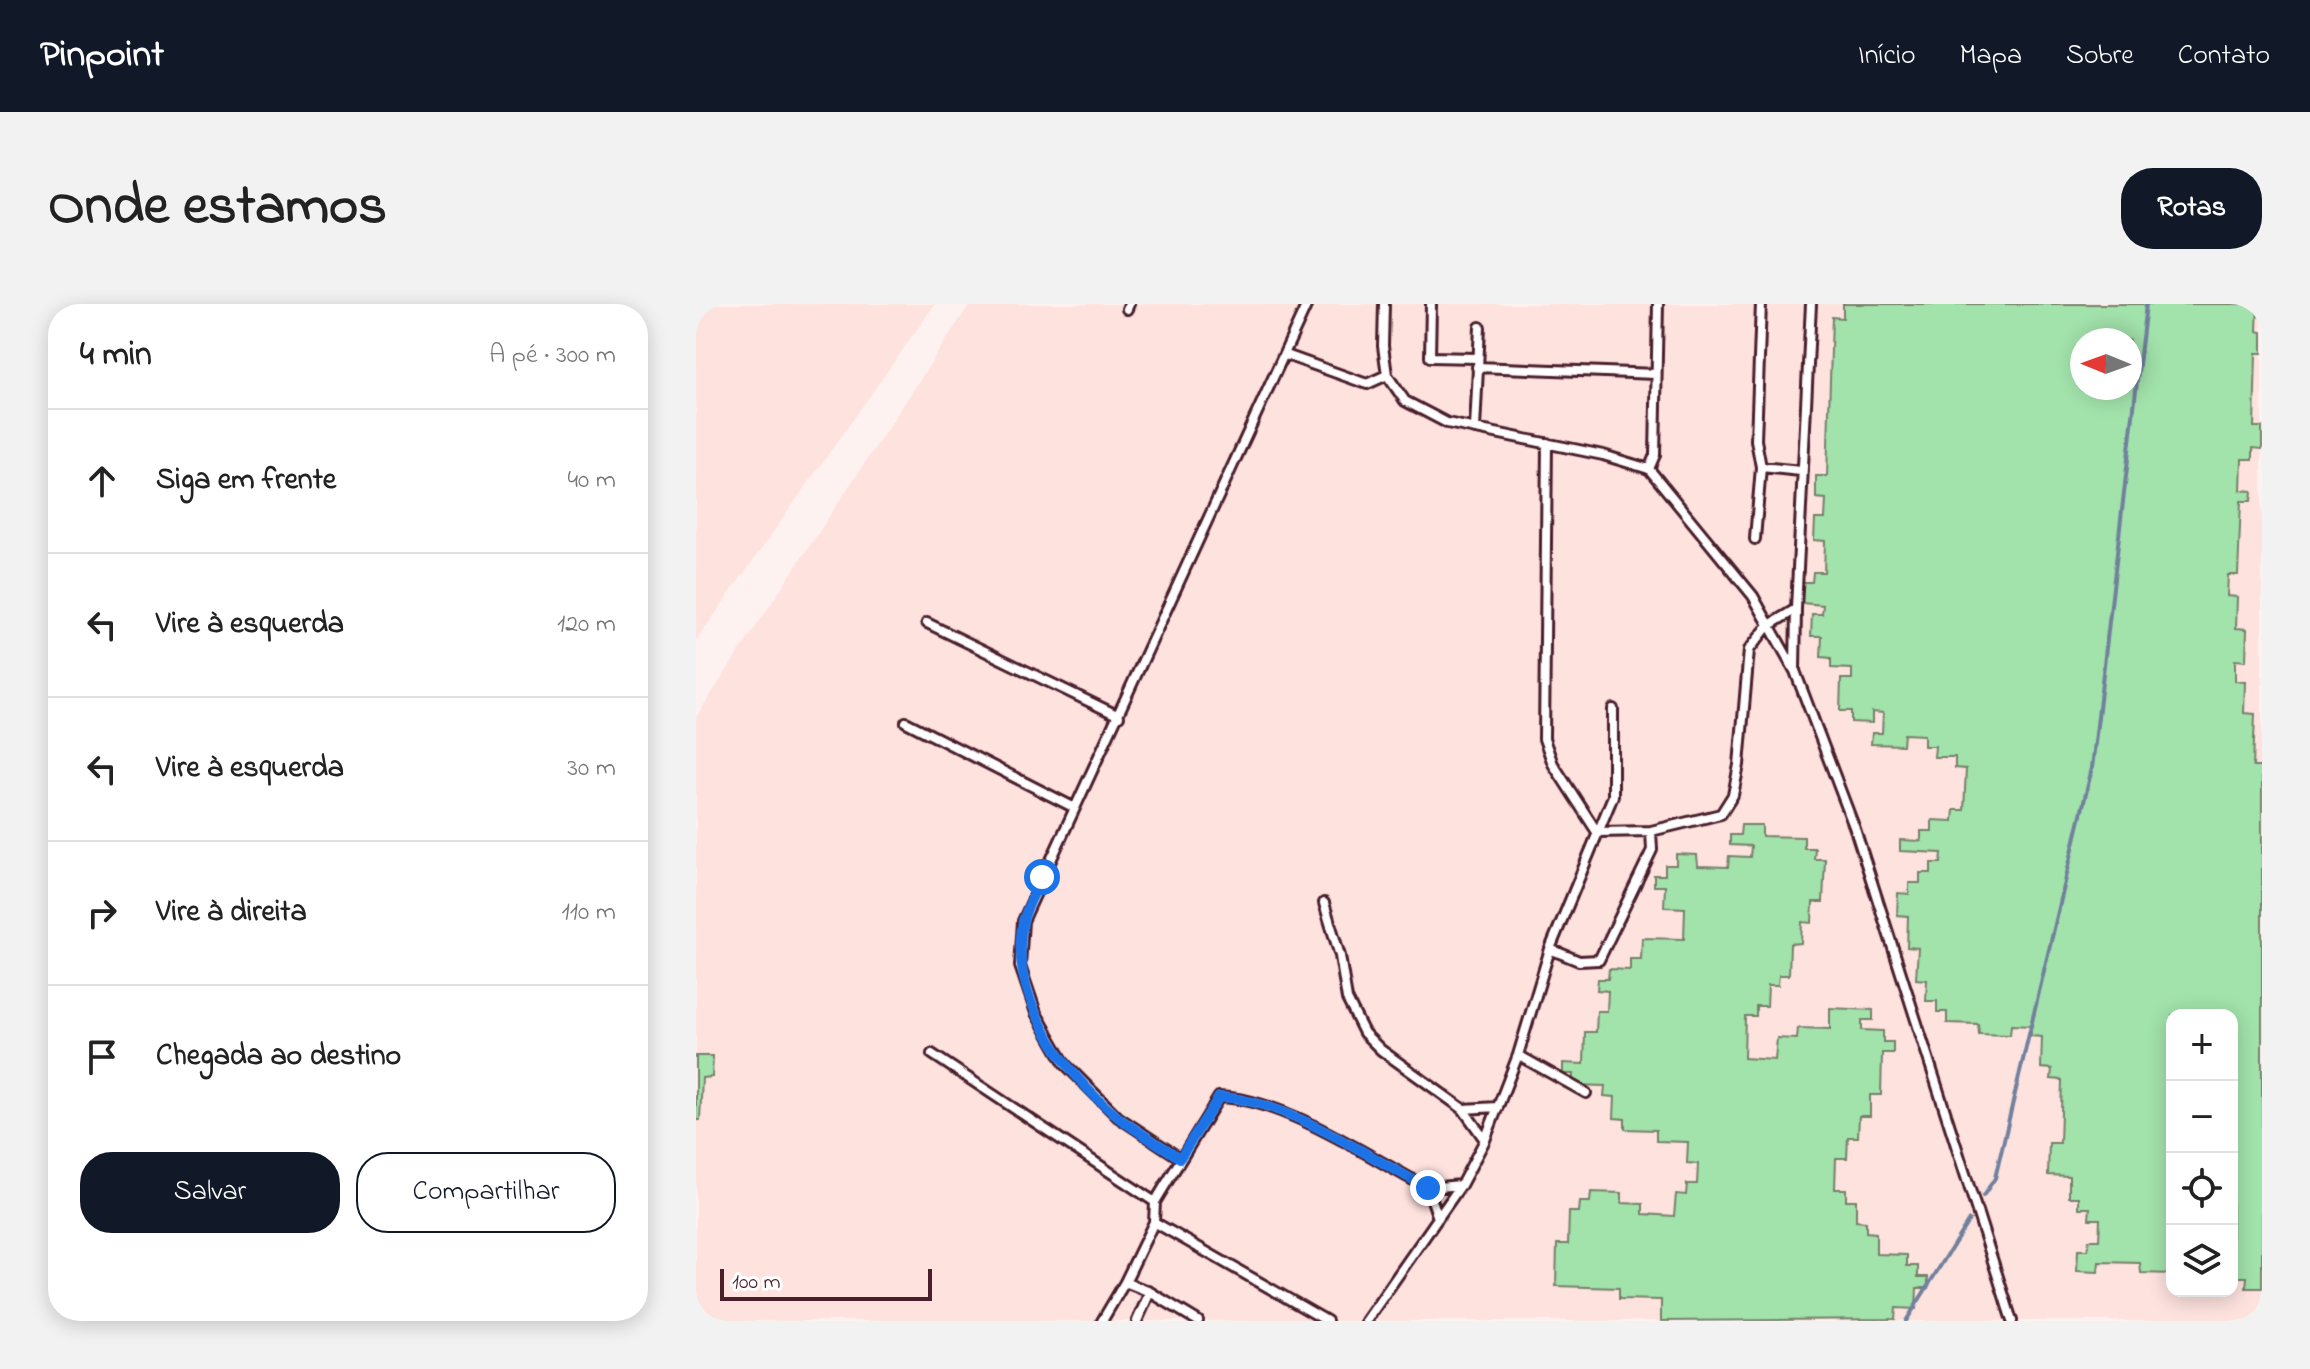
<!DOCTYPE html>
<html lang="pt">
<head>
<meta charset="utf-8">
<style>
	:root { --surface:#fff; --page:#f2f2f2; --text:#222; --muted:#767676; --line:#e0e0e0; --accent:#111827 }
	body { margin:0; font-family:"Indie Flower",sans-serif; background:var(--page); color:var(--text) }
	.controls { position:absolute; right:24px; bottom:24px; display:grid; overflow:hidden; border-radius:16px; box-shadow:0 4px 20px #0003 }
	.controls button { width:72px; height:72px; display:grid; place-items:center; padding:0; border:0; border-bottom:2px solid var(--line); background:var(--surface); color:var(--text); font:40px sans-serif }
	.compass { position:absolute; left:1374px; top:24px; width:72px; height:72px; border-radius:50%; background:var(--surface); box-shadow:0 4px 20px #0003; rotate:271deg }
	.scale { position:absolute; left:24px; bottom:20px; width:212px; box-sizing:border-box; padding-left:8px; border:4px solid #4a1f2b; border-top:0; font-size:22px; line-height:28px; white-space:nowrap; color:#4a1f2b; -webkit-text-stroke:6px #fff; paint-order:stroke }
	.stop { position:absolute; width:24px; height:24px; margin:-18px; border:6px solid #1a73e8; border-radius:50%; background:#fff }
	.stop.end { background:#1a73e8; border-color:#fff; box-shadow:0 2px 8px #0008 }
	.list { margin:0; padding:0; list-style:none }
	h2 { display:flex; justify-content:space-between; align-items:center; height:104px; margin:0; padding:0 32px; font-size:34px }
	h2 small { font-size:26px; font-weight:400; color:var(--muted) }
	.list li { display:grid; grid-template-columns:52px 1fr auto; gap:24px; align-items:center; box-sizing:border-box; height:144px; padding:0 32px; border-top:2px solid var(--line) }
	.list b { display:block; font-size:30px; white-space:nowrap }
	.list em { font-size:26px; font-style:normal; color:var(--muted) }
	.actions { display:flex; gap:16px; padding:24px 32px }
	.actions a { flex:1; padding:18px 0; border:2px solid var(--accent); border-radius:32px; text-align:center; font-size:28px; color:var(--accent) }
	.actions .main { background:var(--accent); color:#fff }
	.icon { flex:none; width:44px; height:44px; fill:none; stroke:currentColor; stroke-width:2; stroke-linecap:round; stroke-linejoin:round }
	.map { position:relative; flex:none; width:1566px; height:1017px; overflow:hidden; border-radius:32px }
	header { display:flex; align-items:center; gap:48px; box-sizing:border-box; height:112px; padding:0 40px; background:var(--accent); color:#fff }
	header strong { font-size:38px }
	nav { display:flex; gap:44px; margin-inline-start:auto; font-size:28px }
	.intro { display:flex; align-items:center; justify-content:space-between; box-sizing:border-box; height:192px; padding:0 48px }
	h1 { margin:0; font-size:56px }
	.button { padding:20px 36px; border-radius:32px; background:var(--accent); color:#fff; font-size:28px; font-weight:700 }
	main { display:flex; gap:48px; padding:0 48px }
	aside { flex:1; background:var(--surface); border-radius:32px; box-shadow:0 4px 20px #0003 }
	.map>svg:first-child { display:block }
	.built { fill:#fde2de; fill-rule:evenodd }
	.green { fill:#a2e2ab; stroke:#76806b; stroke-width:2; fill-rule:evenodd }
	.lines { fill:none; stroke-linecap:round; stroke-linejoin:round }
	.stream { stroke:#71809d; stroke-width:4 }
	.lane-casing { stroke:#4a1f2b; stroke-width:14 }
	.lane { stroke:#fff; stroke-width:8 }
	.route { stroke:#1a73e8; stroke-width:10 }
</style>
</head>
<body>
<header>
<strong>Pinpoint</strong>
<nav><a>Início</a><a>Mapa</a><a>Sobre</a><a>Contato</a></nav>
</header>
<div class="intro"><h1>Onde estamos</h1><a class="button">Rotas</a></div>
<main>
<aside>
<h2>4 min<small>A pé · 300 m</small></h2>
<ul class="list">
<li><svg class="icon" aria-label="ahead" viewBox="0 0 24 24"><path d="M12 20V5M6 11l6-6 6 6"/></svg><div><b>Siga em frente</b></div><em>40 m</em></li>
<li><svg class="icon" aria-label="left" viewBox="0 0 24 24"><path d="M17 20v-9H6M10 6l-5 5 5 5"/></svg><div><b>Vire à esquerda</b></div><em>120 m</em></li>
<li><svg class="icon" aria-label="left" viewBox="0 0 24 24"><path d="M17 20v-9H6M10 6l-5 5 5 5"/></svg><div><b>Vire à esquerda</b></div><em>30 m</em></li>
<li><svg class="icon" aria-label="right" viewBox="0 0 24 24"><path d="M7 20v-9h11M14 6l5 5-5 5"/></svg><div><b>Vire à direita</b></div><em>110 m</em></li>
<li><svg class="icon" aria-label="arrive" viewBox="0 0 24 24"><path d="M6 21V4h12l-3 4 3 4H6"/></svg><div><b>Chegada ao destino</b></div></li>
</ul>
<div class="actions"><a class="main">Salvar</a><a>Compartilhar</a></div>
</aside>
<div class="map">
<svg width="1566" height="1017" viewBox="0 0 1566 1017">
	<rect width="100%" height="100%" fill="#fef2f0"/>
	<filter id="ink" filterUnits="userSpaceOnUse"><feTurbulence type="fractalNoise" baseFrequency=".0125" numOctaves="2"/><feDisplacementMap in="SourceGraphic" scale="16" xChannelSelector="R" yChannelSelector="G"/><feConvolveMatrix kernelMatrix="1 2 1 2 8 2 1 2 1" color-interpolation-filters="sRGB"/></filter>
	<g filter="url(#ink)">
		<!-- built -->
		<path class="built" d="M0 0H239L0 337Z
			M274 0H1566V1017H0V413ZM1386 36H1434V84H1386ZM1476 711H1536V987H1476Z"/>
		<!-- green -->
		<path class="green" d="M1147 0H1562L1561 27 1566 28V49H1560L1558 123H1566V145L1557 144V155H1546L1545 186 1556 187 1555 197H1545L1542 271H1532L1531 292 1541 293 1540 324 1551 325 1550 357 1539 356V377L1549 378 1548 409 1559 410 1557 463H1566V984H1550L1551 973H1536V711H1476V970L1445 969 1444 959 1403 958 1402 968 1381 967 1382 946H1392L1393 936H1403L1404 915H1393L1394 904H1383V893H1373V872L1352 871 1353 839H1364L1366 776 1355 775 1356 765 1345 764 1346 733 1335 732V722L1315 721 1314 731 1283 730 1282 720 1251 719V708H1241V697H1230L1231 676 1220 675 1222 644 1211 643 1212 612 1201 611 1202 589 1213 590V579H1224V569H1235V559H1245L1246 549 1204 547V536L1225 537V527H1236V516L1257 517 1258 506H1268L1270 465 1259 464V453H1238L1239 442H1228V431L1208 430 1207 441 1175 440 1176 429H1186L1187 409 1176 408V419L1155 418V407H1144L1145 375H1156V365L1135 364V354L1125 353 1126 332H1115L1116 310H1126L1127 301 1106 299V278H1116L1117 268H1128L1129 237 1118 236 1119 215H1129L1130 195 1120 194V172H1131L1136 13 1147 14ZM1434 36V84H1386V36Z
			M1045 521H1066V532L1108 533V544H1119L1118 555H1129L1127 598H1117L1116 619 1106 618 1105 639 1094 640 1093 671H1083L1082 681H1072L1071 702H1060V712H1049L1048 754 1079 756 1081 734 1101 735 1102 724 1134 725V704L1177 706V716H1166V726L1187 727V738H1197V749H1186L1185 791H1174V812H1163L1162 833H1152L1151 854H1140L1139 885H1150V896H1160V917L1170 918V928L1180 929V950L1211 951V962H1222V973H1232V984H1221L1220 1005 1200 1004 1199 1015 965 1017V996L923 995V984L860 982 861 940H872L873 908H883L884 898H894L895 888 926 889V899L947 900V910L978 912 980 890 990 891 991 880H1001L1002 860 991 859 992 838 960 837V826L929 825V815L918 814 919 793 908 792 909 782 877 781V770H867V759L888 760 889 728H900L901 707H911L912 687 901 686 902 675H912L913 665 934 666V655H945L946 634 988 635 989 604 968 603 969 582H958V571H969V561H980V550L1001 551 1002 562 1032 563 1033 552 1054 553 1055 542 1034 541V531H1044Z
			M0 752H17L16 773 6 774 4 816H0Z"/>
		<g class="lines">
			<!-- stream -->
			<path class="stream" d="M1287 892 1299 874 1396 464 1450 0
				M1210 1017 1273 916"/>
			<!-- lane casing -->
			<g class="lane-casing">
				<path id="lane" d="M688 0 687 42 691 71 709 97 751 119 907 151 953 165 1057 292 1099 367 1159 525 1316 1017
					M735 0 734 53 781 54
					M431 5 433 0
					M590 51 671 80 691 71
					M781 63 960 70
					M779 125 784 23
					M851 139 848 435 857 460 901 528
					M1065 163 1105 167
					M953 165 959 151 962 0
					M1059 235 1065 163 1060 136 1065 0
					M1100 305 1115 0
					M231 319 423 412
					M210 418 379 504
					M901 528 955 527 1025 510 1037 491 1043 461 1053 346 1072 322 1100 305 1099 367
					M628 599 644 652 651 695 668 729 685 746 767 805
					M854 645 883 657 903 656 956 546 955 527
					M236 750 459 898
					M822 751 890 789
					M789 836 767 805 802 803
					M484 854 422 813 369 760 340 709 324 662 327 617 611 0
					M742 914 732 884 765 881
					M458 918 429 978 454 988 502 1017
					M406 1017 429 978
					M441 1017 454 988
					M631 1017 458 918 459 898 523 793C589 795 673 853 732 884
					M670 1017 765 881 789 836 822 751 854 645 917 492V405"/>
			</g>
			<!-- lane -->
			<use href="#lane" class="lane"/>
		</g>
	</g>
	<g class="lines" filter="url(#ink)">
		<!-- route -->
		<path class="route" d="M346 573C340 587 330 603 327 618 312 691 368 769 422 813 441 828 463 840 484 854L523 793C589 795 673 853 732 884"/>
	</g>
</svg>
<div class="controls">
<button>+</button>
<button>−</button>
<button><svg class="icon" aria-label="locate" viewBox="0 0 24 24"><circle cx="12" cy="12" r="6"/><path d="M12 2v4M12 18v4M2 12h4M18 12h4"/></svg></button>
<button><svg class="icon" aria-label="layers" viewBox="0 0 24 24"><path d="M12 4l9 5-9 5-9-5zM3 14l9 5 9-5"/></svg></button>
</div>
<svg class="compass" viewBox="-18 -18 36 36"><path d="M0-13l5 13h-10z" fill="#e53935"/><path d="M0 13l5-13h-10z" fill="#767676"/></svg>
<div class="scale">100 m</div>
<div class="stop" style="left:346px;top:573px"></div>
<div class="stop end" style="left:732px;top:884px"></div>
</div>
</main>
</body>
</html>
